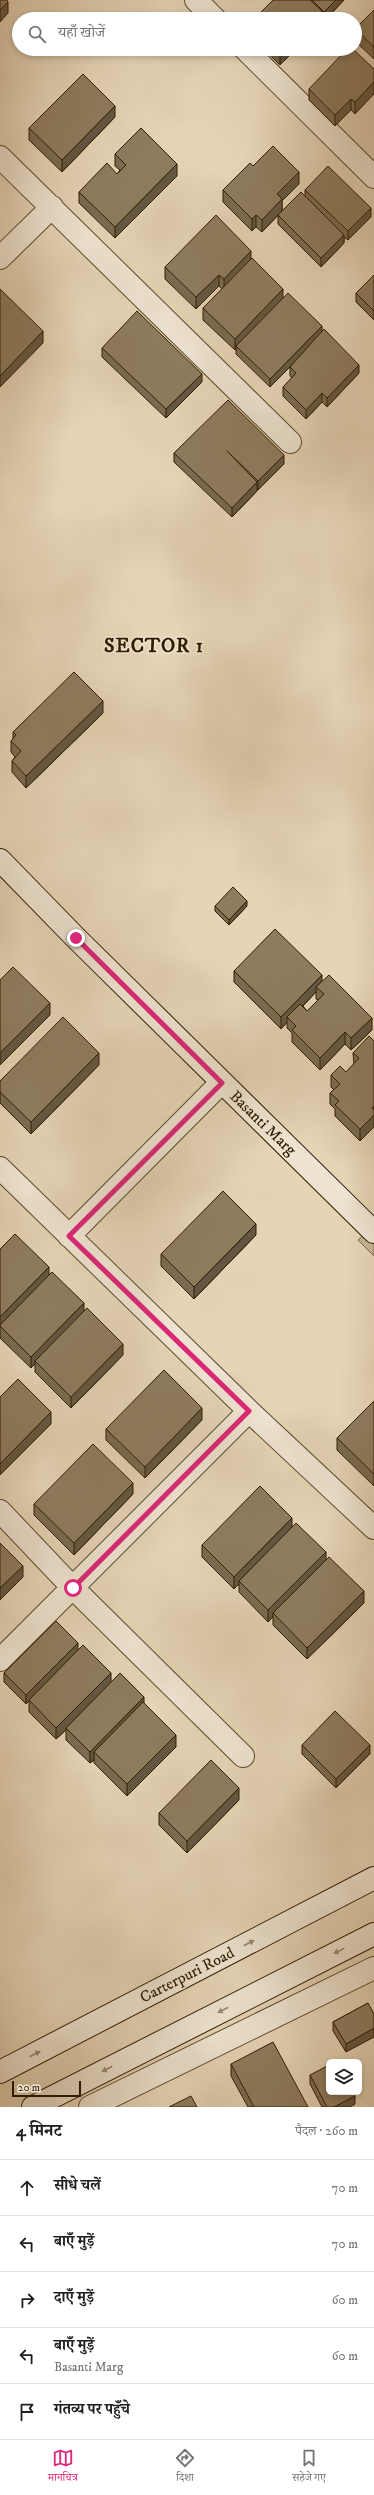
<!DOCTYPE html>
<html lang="hi">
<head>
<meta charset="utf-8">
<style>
	:root { --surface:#fff; --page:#f2f2f2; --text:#202124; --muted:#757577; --line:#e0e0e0; --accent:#db2777 }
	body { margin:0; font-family:"IM FELL DW Pica","Noto Serif Devanagari",serif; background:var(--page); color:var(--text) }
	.controls { position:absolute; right:12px; bottom:12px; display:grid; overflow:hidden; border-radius:6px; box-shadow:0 2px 6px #0003 }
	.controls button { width:36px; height:36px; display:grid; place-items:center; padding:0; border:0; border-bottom:1px solid var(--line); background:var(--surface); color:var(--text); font:20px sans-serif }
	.scale { position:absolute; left:12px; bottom:10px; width:69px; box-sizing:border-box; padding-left:4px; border:2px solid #301c00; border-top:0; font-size:11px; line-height:14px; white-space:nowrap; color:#301c00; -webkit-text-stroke:3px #eee3d0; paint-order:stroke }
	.stop { position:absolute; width:12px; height:12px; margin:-9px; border:3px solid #db2777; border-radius:50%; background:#fff }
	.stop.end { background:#db2777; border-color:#fff; box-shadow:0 1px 4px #0008 }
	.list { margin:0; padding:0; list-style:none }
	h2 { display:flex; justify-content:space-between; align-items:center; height:52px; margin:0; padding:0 16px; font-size:17px }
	h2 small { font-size:13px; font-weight:400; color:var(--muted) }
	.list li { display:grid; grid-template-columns:26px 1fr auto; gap:12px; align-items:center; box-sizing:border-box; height:56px; padding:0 16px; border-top:1px solid var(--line) }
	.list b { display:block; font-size:15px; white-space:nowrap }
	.list p { margin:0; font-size:13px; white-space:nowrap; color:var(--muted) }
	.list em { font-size:13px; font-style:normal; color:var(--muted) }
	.icon { flex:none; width:22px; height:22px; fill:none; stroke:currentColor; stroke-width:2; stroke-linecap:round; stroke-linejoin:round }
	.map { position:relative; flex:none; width:374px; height:2107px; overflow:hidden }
	.search { position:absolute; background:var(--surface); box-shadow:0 2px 6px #0003; left:12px; right:12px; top:12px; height:44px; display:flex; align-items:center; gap:10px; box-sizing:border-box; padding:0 14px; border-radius:22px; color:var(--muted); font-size:15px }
	.sheet { height:332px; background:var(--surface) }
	nav { display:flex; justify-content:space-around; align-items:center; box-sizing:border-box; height:56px; border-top:1px solid var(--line); background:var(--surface); font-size:11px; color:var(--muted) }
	nav a { display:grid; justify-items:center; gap:2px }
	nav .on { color:var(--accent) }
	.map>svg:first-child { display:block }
	.green { fill:#c6b597; stroke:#7b684c }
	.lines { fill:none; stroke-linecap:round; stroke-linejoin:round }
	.street-casing { stroke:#5d4a2e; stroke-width:24 }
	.secondary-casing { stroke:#301c00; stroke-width:24 }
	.street { stroke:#eee3d0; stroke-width:22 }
	.secondary { stroke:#eee3d0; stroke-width:22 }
	.wall { fill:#7a6b52; stroke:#301c00; fill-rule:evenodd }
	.shaded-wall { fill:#635742; stroke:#301c00 }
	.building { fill:#8e7c5f; stroke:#301c00 }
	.oneway { fill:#988972 }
	.route { stroke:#db2777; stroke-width:5 }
	.labels { text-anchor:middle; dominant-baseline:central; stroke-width:3; stroke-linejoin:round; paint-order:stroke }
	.street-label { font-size:16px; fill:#301c00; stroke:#eee3d0 }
	.district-label { font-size:20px; font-weight:bold; letter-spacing:1px; fill:#301c00; stroke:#eee3d0 }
</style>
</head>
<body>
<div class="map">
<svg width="374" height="2107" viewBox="0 0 374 2107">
	<rect width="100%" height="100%" fill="#e5d4b6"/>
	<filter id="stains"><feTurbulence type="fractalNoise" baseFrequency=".005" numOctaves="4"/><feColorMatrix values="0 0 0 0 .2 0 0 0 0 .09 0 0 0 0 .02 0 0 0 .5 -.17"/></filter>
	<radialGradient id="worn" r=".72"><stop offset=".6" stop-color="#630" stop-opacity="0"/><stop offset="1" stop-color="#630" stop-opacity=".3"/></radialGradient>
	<!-- green -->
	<path class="green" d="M374 1226V1256L358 1240Z"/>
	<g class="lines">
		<!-- street casing -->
		<g class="street-casing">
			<path id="street" d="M196 0 215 19
				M245 49 374 177
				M0 157 290 442
				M0 258 52 207
				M0 1168 249 1411 374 1528
				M69 1236 221 1083
				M0 1511 73 1588 243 1756
				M0 1660 249 1411
				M90 2107 374 1968"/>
		</g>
		<!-- secondary casing -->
		<g class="secondary-casing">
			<path id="secondary" d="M0 860 76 938 374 1232
				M0 2072 374 1878
				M33 2107 374 1934"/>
		</g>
		<!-- street -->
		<use href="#street" class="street"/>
		<!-- secondary -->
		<use href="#secondary" class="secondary"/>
	</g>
	<!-- wall -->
	<path class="wall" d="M273 0H344L326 19H322V18V19Z
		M374 10V59L355 41V29Z
		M264 49H296L280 65Z
		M374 69 355 114 351 110 335 126 309 100V89Z
		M115 117 62 172 29 140V128Z
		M115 154 177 176 115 238 79 203V192L117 174 120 170 115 166Z
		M253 166 299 184 282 201V211L262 232 256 227 252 231 223 202V190Z
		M305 190 371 217 348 240 344 237V243L321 267 278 224V215L305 196Z
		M251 259 283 298 322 331 359 373 327 407 322 402 306 419 283 396V387L292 378 290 376V367L295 362 270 387 236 354V349L235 350 203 320V308L222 289 219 286 196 309 165 279V267Z
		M374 275V320L356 302V293Z
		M102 348 202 382 166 418 102 357Z
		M174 453 284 464 258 490 257 489V491L232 517 174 462Z
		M103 713 26 788 12 772V761L15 757 11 752V741L13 739V732Z
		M215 906H247L229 925 215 911Z
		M234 971 322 982 372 1030 351 1050 345 1044 320 1070 292 1042V1033L287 1028V1022L281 1029 234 982ZM316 992V999L318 1000 307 1011 303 1006Z
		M374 1041V1127L360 1141 335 1116V1109L330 1104V1093L334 1090 331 1087V1075L346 1072 354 1064 353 1053Z
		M99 1065 31 1134 0 1103V1081Z
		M256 1235 194 1299 161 1266V1254Z
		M0 1249 49 1275 84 1311 123 1355 71 1408 35 1372V1364L31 1368 0 1338Z
		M374 1401V1486L337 1450V1438Z
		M202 1420 145 1478 106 1440V1429Z
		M133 1494 74 1555 34 1515V1504Z
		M292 1527 326 1560 364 1603 307 1659 273 1625V1617L268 1622 239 1592V1584L234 1589 202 1557V1545Z
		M78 1650 111 1683 144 1704 176 1747 127 1796 94 1763V1760L90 1763 66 1740V1730L56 1739 29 1712V1701L26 1704 4 1682V1673Z
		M302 1745 370 1754 336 1788 302 1754Z
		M239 1800 187 1853 159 1825V1813Z
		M368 2003 346 2052 333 2031V2022Z
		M231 2064 308 2107H248L231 2076Z
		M310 2075 355 2104 350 2107H322L310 2084Z"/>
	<!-- shaded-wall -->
	<path class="shaded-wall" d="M336 0H344L326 19H324V12Z
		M8 2V13L0 22V10Z
		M322 11V19H314Z
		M285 49H296L280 65V53Z
		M374 82V94L355 114V102Z
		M351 99V110L335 126V115Z
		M115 106V117L62 172V160Z
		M177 164V176L115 238V227Z
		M299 172V184L282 201V211L262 232V220L277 194Z
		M371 208V217L348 240V231Z
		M256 215V227L252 231V219Z
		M344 235V243L321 267V258Z
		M251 251V262L224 291V279Z
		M219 275V286L196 309V297Z
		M283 289V301L236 346V349L235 350V339Z
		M322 326V335L270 387V379Z
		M43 331V343L0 387V376Z
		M359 365V373L327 407V398Z
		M202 374V382L166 418V409Z
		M322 393V402L306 419V410Z
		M284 455V464L258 490V481Z
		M257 482V491L232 517V508Z
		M103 701V713L26 788V776Z
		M247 901V906L229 925V920Z
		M322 975V987H316V992L290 1019 287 1017V1022L281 1029V1017Z
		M50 1003V1015L0 1065V1053Z
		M372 1018V1030L351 1050V1038Z
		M345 1032V1044L320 1070V1058Z
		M99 1053V1065L31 1134V1122Z
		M374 1106V1127L360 1141V1129L372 1108Z
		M256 1224V1235L194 1299V1287Z
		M49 1267V1279L0 1326V1317Z
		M84 1303V1315L35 1361V1364L31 1368V1357Z
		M123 1344V1355L71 1408V1397Z
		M202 1408V1420L145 1478V1467Z
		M51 1412V1424L0 1475V1464Z
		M133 1483V1494L74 1555V1543Z
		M292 1518V1530L239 1581V1584L234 1589V1577Z
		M326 1552V1564L273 1613V1617L268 1622V1610Z
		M23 1566V1577L0 1600V1588Z
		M364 1591V1603L307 1659V1648Z
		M78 1643V1651L26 1704V1695Z
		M111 1673V1685L66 1728V1730L56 1739V1728Z
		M144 1697V1709L94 1752V1760L90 1763V1752Z
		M176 1735V1747L127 1796V1784Z
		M370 1745V1754L336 1788V1779Z
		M239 1788V1800L187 1853V1841Z
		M374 2028V2037L346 2052V2044Z
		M355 2096V2104L350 2107H334Z"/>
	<!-- building -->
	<path class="building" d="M0 0H7L8 2 0 10Z
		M273 0H310L322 11 314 19H254Z
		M312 0H336L324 12Z
		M374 10V47L355 29Z
		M276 49H285L280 53Z
		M347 49H353L374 69V82L355 102 351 99 335 115 309 89Z
		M83 74 115 106 62 160 29 128Z
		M141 128 177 164 115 227 79 192 107 163 117 174 126 165 115 154Z
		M273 146 299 172 277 194 282 199 262 220 256 215 252 219 223 190 250 163 253 166Z
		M328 166 371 208 348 231 305 190Z
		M301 192 344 235 321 258 278 215Z
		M216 215 251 251 224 279 219 275 196 297 165 267Z
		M252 258 283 289 235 339 203 308Z
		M374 275V311L356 293Z
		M0 289 43 331 0 376Z
		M288 293 322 326 270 379 236 346Z
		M137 311 202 374 166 409 102 348Z
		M324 329 359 365 327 398 322 393 306 410 283 387 296 373 290 367Z
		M228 400 284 455 258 481 227 451 257 482 232 508 174 453Z
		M74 672 103 701 26 776 12 761 21 751 11 741 16 735 13 732Z
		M233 887 247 901 229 920 215 906Z
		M275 929 322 975 281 1017 234 971Z
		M13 967 50 1003 0 1053V980Z
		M329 975 372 1018 351 1038 345 1032 320 1058 292 1030 296 1026 287 1017 300 1004 307 1011 324 994 316 987Z
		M63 1017 99 1053 31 1122 0 1092V1081Z
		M369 1036 374 1041V1106L372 1108 374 1110V1115L360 1129 335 1105 339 1101 330 1093 340 1084 331 1075 340 1066 346 1072 359 1058 353 1053Z
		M223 1191 256 1224 194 1287 161 1254Z
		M15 1234 49 1267 0 1317V1249Z
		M52 1272 84 1303 31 1357 0 1326V1325Z
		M87 1308 123 1344 71 1397 35 1361Z
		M164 1370 202 1408 145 1467 106 1429Z
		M18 1379 51 1412 0 1464V1397Z
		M374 1401V1474L337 1438Z
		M93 1444 133 1483 74 1543 34 1504Z
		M260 1486 292 1518 234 1577 202 1545Z
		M296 1523 326 1552 268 1610 239 1581Z
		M0 1543 23 1566 0 1588Z
		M329 1557 364 1591 307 1648 273 1613Z
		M56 1621 78 1643 26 1695 4 1673Z
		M83 1645 111 1673 56 1728 29 1700Z
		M120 1673 144 1697 90 1752 66 1728Z
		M143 1702 176 1735 127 1784 94 1752Z
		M335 1711 370 1745 336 1779 302 1745Z
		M211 1760 239 1788 187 1841 159 1813Z
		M368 2003 374 2014V2028L346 2044 333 2022Z
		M273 2042 308 2107H254L231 2064Z
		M329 2065V2092H353L355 2096 334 2107H327L310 2075Z
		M191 2096 197 2107H169Z"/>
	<!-- one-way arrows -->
	<defs><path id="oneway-solid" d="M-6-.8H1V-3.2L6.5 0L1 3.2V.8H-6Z"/></defs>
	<g class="oneway">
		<use href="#oneway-solid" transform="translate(249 1943) rotate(-27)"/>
		<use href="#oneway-solid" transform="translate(339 1951) rotate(153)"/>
		<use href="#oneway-solid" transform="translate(223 2010) rotate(153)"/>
		<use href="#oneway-solid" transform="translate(35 2054) rotate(-27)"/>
		<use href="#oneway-solid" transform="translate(107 2069) rotate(153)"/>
	</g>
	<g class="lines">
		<!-- route -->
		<path class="route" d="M73 1588 249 1411 69 1236 222 1083 76 938"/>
	</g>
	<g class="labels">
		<!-- street labels -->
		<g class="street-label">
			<text transform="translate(263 1123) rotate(44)">Basanti Marg</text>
			<text transform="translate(187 1975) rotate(-27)">Carterpuri Road</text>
		</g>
		<!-- district labels -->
		<g class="district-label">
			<text x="154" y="646">SECTOR 1</text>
		</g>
	</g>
	<rect width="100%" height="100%" filter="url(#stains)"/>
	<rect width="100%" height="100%" fill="url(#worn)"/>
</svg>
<div class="controls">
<button><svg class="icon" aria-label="layers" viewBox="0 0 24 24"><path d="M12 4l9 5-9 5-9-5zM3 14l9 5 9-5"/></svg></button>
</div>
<div class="scale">20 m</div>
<div class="stop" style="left:73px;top:1588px"></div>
<div class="stop end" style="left:76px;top:938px"></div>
<div class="search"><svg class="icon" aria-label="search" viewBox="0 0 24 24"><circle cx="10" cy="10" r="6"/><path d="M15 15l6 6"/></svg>यहाँ खोजें</div>
</div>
<section class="sheet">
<h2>4 मिनट<small>पैदल · 260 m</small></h2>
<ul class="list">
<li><svg class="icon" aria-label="ahead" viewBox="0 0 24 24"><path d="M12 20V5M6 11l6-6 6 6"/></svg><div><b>सीधे चलें</b></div><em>70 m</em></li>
<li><svg class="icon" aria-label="left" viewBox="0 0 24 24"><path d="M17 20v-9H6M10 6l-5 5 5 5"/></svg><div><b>बाएँ मुड़ें</b></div><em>70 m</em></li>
<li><svg class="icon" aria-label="right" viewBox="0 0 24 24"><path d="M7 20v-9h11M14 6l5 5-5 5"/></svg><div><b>दाएँ मुड़ें</b></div><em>60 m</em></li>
<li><svg class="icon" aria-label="left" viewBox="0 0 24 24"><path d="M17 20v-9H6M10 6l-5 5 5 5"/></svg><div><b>बाएँ मुड़ें</b><p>Basanti Marg</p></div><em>60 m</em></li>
<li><svg class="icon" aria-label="arrive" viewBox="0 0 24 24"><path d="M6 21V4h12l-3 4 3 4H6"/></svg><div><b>गंतव्य पर पहुँचे</b></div></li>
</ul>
</section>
<nav>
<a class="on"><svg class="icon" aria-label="map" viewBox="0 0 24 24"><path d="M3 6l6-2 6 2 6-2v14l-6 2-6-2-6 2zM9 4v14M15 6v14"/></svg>मानचित्र</a>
<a><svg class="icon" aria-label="directions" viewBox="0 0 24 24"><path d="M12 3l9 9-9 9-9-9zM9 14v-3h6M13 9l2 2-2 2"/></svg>दिशा</a>
<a><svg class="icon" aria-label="saved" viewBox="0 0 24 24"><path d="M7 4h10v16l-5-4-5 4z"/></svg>सहेजे गए</a>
</nav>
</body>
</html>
